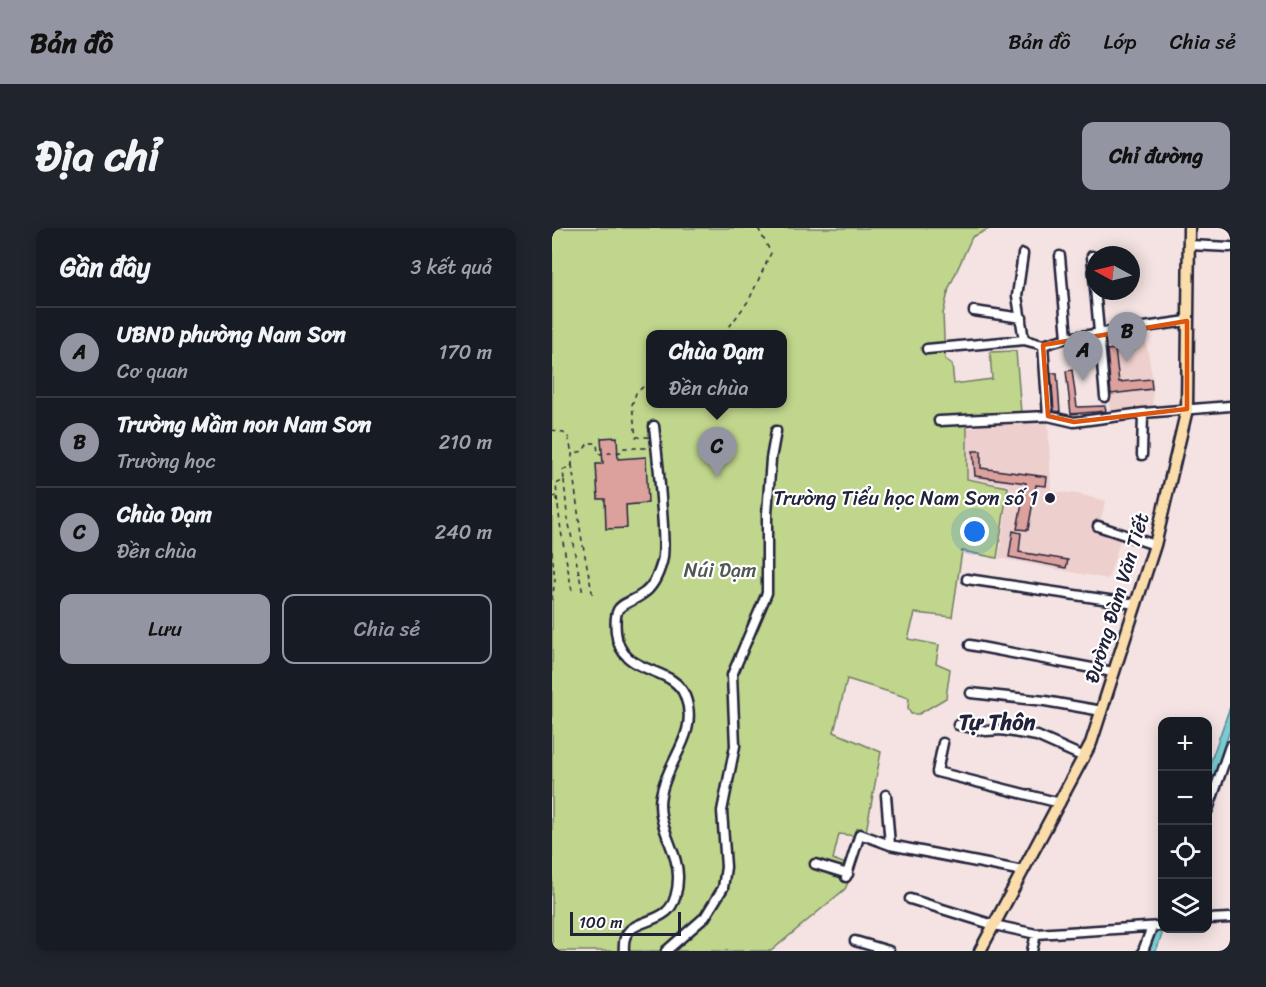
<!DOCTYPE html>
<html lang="vi">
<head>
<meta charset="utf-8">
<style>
	:root { --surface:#171b24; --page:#20242c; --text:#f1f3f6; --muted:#9ea1a6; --line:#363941; --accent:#9495a2 }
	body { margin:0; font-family:Sriracha,sans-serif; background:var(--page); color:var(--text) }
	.controls { position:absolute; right:18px; bottom:18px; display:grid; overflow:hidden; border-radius:12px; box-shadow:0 3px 15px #0003 }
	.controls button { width:54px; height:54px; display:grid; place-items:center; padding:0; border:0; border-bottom:2px solid var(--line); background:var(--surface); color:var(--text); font:30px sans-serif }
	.compass { position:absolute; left:534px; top:18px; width:54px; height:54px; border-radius:50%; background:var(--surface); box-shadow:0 3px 15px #0003; rotate:277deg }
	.scale { position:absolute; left:18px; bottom:15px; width:111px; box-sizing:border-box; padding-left:6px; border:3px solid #22223b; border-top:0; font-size:16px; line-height:21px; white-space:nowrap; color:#22223b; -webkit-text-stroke:4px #fff; paint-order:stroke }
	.you { position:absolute; left:423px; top:304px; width:21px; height:21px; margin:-15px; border:4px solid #fff; border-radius:50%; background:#1a73e8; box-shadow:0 0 0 9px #1a73e833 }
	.badge { display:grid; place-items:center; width:39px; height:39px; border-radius:50%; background:var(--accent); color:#111; font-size:20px; font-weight:700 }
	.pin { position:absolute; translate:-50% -50px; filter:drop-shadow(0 2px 3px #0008) }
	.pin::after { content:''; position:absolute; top:32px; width:21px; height:18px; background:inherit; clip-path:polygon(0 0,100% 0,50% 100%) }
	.popup { position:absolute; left:94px; top:102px; width:141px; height:78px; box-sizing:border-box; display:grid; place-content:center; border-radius:12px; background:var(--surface); filter:drop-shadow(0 2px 4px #0005); font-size:20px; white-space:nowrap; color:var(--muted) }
	.popup b { font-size:22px; color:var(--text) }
	.popup::after { content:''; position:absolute; left:50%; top:100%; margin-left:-12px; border:12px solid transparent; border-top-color:var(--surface) }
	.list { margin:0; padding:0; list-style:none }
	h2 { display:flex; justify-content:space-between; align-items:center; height:78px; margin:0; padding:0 24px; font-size:26px }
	h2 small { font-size:20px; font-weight:400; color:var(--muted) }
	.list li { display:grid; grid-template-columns:39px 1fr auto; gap:18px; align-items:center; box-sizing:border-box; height:90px; padding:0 24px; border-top:2px solid var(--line) }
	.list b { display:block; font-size:22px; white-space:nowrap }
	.list p { margin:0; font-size:20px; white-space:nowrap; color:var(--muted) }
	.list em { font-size:20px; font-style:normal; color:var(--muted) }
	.actions { display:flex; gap:12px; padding:18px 24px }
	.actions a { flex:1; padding:14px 0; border:2px solid var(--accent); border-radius:12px; text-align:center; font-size:21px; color:var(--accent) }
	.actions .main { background:var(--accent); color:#111 }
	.icon { flex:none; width:33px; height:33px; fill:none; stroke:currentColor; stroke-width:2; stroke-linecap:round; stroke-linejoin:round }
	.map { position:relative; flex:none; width:678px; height:723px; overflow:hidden; border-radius:12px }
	header { display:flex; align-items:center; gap:36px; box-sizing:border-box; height:84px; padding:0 30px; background:var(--accent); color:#111 }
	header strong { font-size:28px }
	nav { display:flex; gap:33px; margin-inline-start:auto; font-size:21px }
	.intro { display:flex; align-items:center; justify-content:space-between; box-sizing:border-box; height:144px; padding:0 36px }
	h1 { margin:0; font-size:42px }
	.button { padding:15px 27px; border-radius:12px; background:var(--accent); color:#111; font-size:21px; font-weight:700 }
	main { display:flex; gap:36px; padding:0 36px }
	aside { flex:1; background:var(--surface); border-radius:12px; box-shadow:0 3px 15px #0003 }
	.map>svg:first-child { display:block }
	.built { fill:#edcfcd }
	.green { fill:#c0d68c; stroke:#717c64; stroke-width:1.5; fill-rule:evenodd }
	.water { fill:#7bccd2; stroke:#578896; stroke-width:1.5 }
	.building { fill:#dca19d; stroke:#22223b; stroke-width:1.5 }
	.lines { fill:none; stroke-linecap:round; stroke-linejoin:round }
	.minor-casing { stroke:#22223b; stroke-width:13 }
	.major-casing { stroke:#22223b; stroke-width:15 }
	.path { stroke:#22223b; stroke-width:1.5; stroke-dasharray:4.5 4.5; stroke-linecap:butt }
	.minor { stroke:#fff; stroke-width:8 }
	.major { stroke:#faddab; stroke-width:10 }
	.marked { fill:none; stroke:#de560e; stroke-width:4.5; stroke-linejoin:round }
	.poi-dot { fill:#22223b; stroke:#fff; stroke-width:2 }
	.labels { text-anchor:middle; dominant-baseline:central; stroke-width:4.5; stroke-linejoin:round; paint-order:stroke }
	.poi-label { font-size:20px; fill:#22223b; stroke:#fff; text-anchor:end }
	.park-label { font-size:20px; fill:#515853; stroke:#fff }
	.street-label { font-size:20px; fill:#22223b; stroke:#fff }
	.quarter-label { font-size:22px; font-weight:bold; fill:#22223b; stroke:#fff }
</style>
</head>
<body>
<header>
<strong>Bản đồ</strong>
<nav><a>Bản đồ</a><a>Lớp</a><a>Chia sẻ</a></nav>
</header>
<div class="intro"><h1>Địa chỉ</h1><a class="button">Chỉ đường</a></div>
<main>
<aside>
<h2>Gần đây<small>3 kết quả</small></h2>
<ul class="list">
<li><span class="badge">A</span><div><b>UBND phường Nam Sơn</b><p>Cơ quan</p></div><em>170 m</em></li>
<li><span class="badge">B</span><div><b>Trường Mầm non Nam Sơn</b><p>Trường học</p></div><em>210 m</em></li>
<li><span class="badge">C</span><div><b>Chùa Dạm</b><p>Đền chùa</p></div><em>240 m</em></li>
</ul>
<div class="actions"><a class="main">Lưu</a><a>Chia sẻ</a></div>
</aside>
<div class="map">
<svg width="678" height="723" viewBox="0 0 678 723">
	<rect width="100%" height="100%" fill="#f4e3e2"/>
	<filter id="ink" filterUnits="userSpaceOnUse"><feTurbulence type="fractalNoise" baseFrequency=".0167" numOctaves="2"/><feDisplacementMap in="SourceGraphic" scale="12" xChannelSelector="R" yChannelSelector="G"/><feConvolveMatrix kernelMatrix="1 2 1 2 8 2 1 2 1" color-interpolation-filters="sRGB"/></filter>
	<g filter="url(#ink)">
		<!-- built -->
		<path class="built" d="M593 108 601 154 600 185 559 187 551 115Z
			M496 191 499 263 526 266 554 273 545 303 569 310 556 351 447 330 458 257 416 250V200L452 195Z"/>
		<!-- green -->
		<path class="green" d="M0 0H439L420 9 397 60 391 86 393 131 400 136 402 156 440 151 438 124 464 123 469 185 415 189V251L456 259 445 330 410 323 400 389 363 385 356 411 387 417 384 435 398 441 394 470 367 486H359L356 480 357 470 295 451 282 504 329 524 313 609 287 606 281 631 303 640 293 661 219 723H0ZM99 106H231V176H99Z"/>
		<!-- water -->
		<path class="water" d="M678 479V502L656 571V541Z
			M610 675 612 701 604 723H594Z"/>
		<!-- building -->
		<path class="building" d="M563 121 567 154 599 151 600 161 559 166 555 122Z
			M520 142 525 179 553 178 554 183 519 186 514 143Z
			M499 145H505L508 184 502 183Z
			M65 209 66 231 94 229 96 275 74 277 75 300 54 301 53 271H46L44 236H51L49 210Z
			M421 223H429V240L495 249 494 258 484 257 476 302 465 301 474 255 423 248Z
			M461 303 469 305 467 324 516 332 514 340 457 329Z"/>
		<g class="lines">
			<!-- minor casing -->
			<g class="minor-casing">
				<path id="minor" d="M637 17 678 19
					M471 26 465 68 472 112
					M508 28 515 110
					M540 28 553 169
					M422 83 470 90
					M491 117 496 188
					M375 121 472 112 491 117 515 110 635 93
					M387 193 496 188 522 194 591 185 678 178
					M590 227 591 185
					M546 298 603 317
					M415 351 584 376
					M418 417 561 444
					M419 465 493 473 550 483
					M406 497 434 503 449 502 485 508 532 529
					M391 515 385 544 508 575
					M334 567 338 617
					M656 582 678 518
					M263 636 296 646
					M294 649 308 606 338 617 471 643
					M358 671 442 697 484 706 610 698
					M656 691 678 690
					M303 713 337 723
					M72 723C69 692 97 698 114 684 123 677 126 661 126 650 127 623 103 597 109 567 115 532 148 506 133 468 121 436 68 449 64 404 61 371 73 380 92 365 102 358 107 345 110 334 113 323 111 309 111 298 109 264 106 231 102 198
					M114 723 153 689 171 660 174 639 170 583 183 518 180 447 215 365V286L219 231 224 203
					M480 723 484 706
					M591 723 600 699"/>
			</g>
			<!-- major casing -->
			<g class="major-casing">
				<path id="major" d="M428 723 539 515 603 317 635 181 637 0"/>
			</g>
			<!-- path -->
			<path class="path" d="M172 106 197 72 219 25 206 0
				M0 202 10 204 16 208 20 225
				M97 209H84L80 177 84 165 99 152
				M20 237 29 307 41 369
				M12 252 15 286 31 366
				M0 269 5 268 4 256 12 252 11 242 20 237V226L31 223 36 215H45L46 226 70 224 72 220H98
				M5 269 9 303 20 363
				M0 323 3 352 0 372"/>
			<!-- minor -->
			<use href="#minor" class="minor"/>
			<!-- major -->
			<use href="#major" class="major"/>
		</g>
	</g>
	<!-- marked area -->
	<path class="marked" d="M635 93V181L522 194 496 188 491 117Z"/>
	<!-- markers -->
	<circle class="poi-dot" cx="498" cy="270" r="6"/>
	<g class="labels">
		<!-- poi labels -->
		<g class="poi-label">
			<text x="486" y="270">Trường Tiểu học Nam Sơn số 1</text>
		</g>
		<!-- park labels -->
		<g class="park-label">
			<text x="168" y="342">Núi Dạm</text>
		</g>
		<!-- street labels -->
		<g class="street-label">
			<text transform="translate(565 370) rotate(-73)">Đường Đàm Văn Tiết</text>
		</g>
		<!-- quarter labels -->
		<g class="quarter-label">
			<text x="445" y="494">Tự Thôn</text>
		</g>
	</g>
</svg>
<div class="controls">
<button>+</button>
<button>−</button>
<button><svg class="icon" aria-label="locate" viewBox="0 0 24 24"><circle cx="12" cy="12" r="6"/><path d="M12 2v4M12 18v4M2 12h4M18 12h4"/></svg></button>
<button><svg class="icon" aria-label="layers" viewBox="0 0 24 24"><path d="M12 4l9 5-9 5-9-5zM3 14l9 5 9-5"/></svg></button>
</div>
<svg class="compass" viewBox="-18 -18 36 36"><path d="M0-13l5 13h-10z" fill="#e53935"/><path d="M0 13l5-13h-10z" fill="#9ea1a6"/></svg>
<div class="scale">100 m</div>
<div class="you"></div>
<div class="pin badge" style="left:531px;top:153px">A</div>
<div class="pin badge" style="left:575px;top:134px">B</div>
<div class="pin badge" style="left:165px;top:249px">C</div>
<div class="popup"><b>Chùa Dạm</b>Đền chùa</div>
</div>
</main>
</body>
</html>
